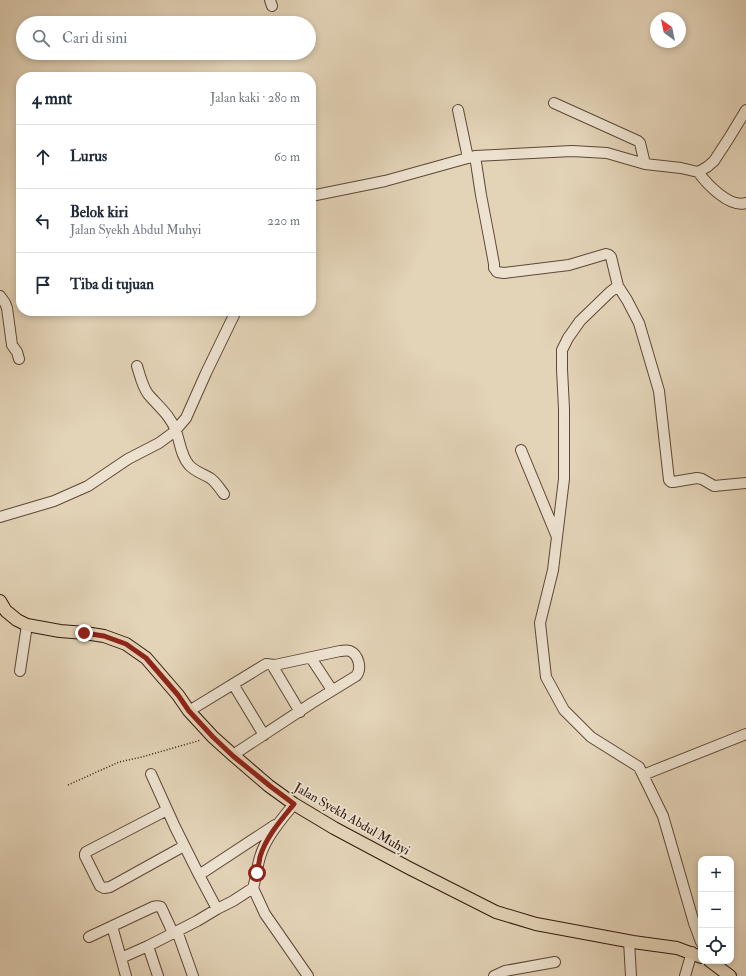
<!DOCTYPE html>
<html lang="id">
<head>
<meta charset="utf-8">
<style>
	:root { --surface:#fff; --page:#f2f2f3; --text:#1f2937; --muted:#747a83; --line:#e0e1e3 }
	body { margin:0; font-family:"IM FELL Double Pica",serif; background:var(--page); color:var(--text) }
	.controls { position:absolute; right:12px; bottom:12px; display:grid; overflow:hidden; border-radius:8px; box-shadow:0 2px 6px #0003 }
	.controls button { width:36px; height:36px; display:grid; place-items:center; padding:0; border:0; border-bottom:1px solid var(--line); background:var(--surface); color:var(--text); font:20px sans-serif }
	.compass { position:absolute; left:650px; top:12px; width:36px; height:36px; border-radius:50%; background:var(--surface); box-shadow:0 2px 6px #0003; rotate:327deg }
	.stop { position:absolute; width:12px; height:12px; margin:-9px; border:3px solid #8f2418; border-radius:50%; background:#fff }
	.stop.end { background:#8f2418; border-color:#fff; box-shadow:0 1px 4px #0008 }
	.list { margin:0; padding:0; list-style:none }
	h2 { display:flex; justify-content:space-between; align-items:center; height:52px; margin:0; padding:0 16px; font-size:17px }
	h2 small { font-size:13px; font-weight:400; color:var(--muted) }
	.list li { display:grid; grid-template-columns:26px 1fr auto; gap:12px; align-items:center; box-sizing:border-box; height:64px; padding:0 16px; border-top:1px solid var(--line) }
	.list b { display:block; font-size:15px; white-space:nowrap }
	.list p { margin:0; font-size:13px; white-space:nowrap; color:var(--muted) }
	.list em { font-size:13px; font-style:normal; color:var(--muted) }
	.icon { flex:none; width:22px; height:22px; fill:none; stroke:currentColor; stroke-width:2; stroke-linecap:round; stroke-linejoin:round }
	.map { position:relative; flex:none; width:746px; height:976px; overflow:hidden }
	.search { position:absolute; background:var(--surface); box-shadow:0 2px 6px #0003; left:16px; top:16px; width:300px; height:44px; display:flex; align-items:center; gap:10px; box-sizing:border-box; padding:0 14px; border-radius:22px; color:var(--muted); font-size:15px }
	.panel { position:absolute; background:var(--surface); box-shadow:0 2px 6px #0003; left:16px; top:72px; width:300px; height:244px; border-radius:16px }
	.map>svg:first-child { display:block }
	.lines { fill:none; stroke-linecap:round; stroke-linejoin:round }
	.minor-casing { stroke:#5e4737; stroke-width:12 }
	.major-casing { stroke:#31180c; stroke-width:14 }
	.path { stroke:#31180c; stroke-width:1.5; stroke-dasharray:1 2; stroke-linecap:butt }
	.minor { stroke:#ede2d0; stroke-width:10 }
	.major { stroke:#e3d3b7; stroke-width:12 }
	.route { stroke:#8f2418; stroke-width:5 }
	.labels { text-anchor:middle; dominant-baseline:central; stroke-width:4; stroke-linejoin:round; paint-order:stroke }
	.street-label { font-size:13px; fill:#31180c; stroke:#ede2d0 }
</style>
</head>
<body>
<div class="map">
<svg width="746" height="976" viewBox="0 0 746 976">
	<rect width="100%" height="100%" fill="#e3d3b7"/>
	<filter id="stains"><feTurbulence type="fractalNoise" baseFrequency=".005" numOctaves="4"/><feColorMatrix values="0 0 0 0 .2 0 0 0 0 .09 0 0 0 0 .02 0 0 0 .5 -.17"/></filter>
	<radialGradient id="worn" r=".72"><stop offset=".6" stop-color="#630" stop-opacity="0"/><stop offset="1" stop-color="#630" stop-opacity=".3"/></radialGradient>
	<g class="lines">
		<!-- minor casing -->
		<g class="minor-casing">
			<path id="minor" d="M270 0 272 6
				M554 103 638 141 640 143 645 164
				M458 110 468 158
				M475 156 481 195 489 237 494 264V268L497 272 504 273 569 265 606 254 609 255 611 257 618 286 610 292 580 321 568 338 562 350V369L564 409V479L553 570 540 623 546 677 564 710 591 737 639 767 663 816 694 923 701 942
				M698 172 707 167 714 161 729 138 746 110
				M311 196 385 181 475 156 572 151 607 153 645 164 681 168 698 172C707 184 729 208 746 203
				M618 286 627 300 639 323 659 391 669 480 671 482H673L697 478 702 479 714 486 746 483
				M0 296 5 303 7 308 12 345 17 352 19 359
				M137 366C140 375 142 386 148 394 159 407 170 415 176 431 180 442 181 456 189 465 194 471 203 474 210 478 216 482 220 489 224 494
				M521 450 557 537
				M0 517 54 501 88 486 128 459 159 443 174 432 186 418 206 373 236 311
				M311 658 332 690
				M272 665 300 712
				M20 671 27 625
				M233 684 264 735
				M189 711 266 664 275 665 340 651C343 651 346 650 350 651 359 655 362 669 356 676L312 703 233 755
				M151 774 175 827 199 875 275 825
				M643 775 746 734
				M167 810 86 852 85 854V856L100 886 104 888 110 887 184 846
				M199 875 217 909
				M253 888 265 914 308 976
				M112 926 121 958
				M177 931 193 976
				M89 937 153 907C156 906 158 906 161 907L173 933
				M629 941 631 976
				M148 946 158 976
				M126 976 121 958 148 946 197 921 217 909 233 901 253 888C256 878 257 867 260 857 266 837 281 820 294 804
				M494 976 505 971 555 962
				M685 976 692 952"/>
		</g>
		<!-- major casing -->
		<g class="major-casing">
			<path id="major" d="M0 601 6 611 17 620 27 625 60 631 85 633 104 636 126 644 146 658 178 695 189 711 213 737 233 755 269 786 294 804 334 828 409 868 496 912 536 924 633 942 677 948 701 957
				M710 961 730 976"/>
		</g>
		<!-- path -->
		<path class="path" d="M68 785 119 762 142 757 201 740"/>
		<!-- minor -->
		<use href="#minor" class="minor"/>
		<!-- major -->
		<use href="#major" class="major"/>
	</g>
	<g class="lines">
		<!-- route -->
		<path class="route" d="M84 633 104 636 126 644 146 658 178 695 189 711 213 737 233 756 270 786 294 804C281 820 266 837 260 857 259 863 258 868 257 873"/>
	</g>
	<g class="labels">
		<!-- street labels -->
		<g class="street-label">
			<text transform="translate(352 819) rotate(30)">Jalan Syekh Abdul Muhyi</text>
		</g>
	</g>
	<rect width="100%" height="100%" filter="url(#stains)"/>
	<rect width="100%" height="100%" fill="url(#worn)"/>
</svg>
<div class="controls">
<button>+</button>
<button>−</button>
<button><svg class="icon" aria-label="locate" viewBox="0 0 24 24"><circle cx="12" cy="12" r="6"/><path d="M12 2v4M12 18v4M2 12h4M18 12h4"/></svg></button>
</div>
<svg class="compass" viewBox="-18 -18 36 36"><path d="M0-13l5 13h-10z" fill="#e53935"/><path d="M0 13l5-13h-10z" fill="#747a83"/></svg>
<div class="stop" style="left:257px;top:873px"></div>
<div class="stop end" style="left:84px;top:633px"></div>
<div class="search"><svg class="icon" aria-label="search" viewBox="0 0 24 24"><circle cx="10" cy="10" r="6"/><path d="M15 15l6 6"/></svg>Cari di sini</div>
<section class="panel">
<h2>4 mnt<small>Jalan kaki · 280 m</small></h2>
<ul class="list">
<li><svg class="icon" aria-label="ahead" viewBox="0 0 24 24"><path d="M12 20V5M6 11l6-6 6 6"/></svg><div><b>Lurus</b></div><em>60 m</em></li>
<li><svg class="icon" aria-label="left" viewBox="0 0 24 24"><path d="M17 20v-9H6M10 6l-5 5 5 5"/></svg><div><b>Belok kiri</b><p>Jalan Syekh Abdul Muhyi</p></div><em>220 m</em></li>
<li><svg class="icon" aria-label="arrive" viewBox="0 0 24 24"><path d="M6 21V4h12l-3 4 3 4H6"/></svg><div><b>Tiba di tujuan</b></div></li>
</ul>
</section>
</div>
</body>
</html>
